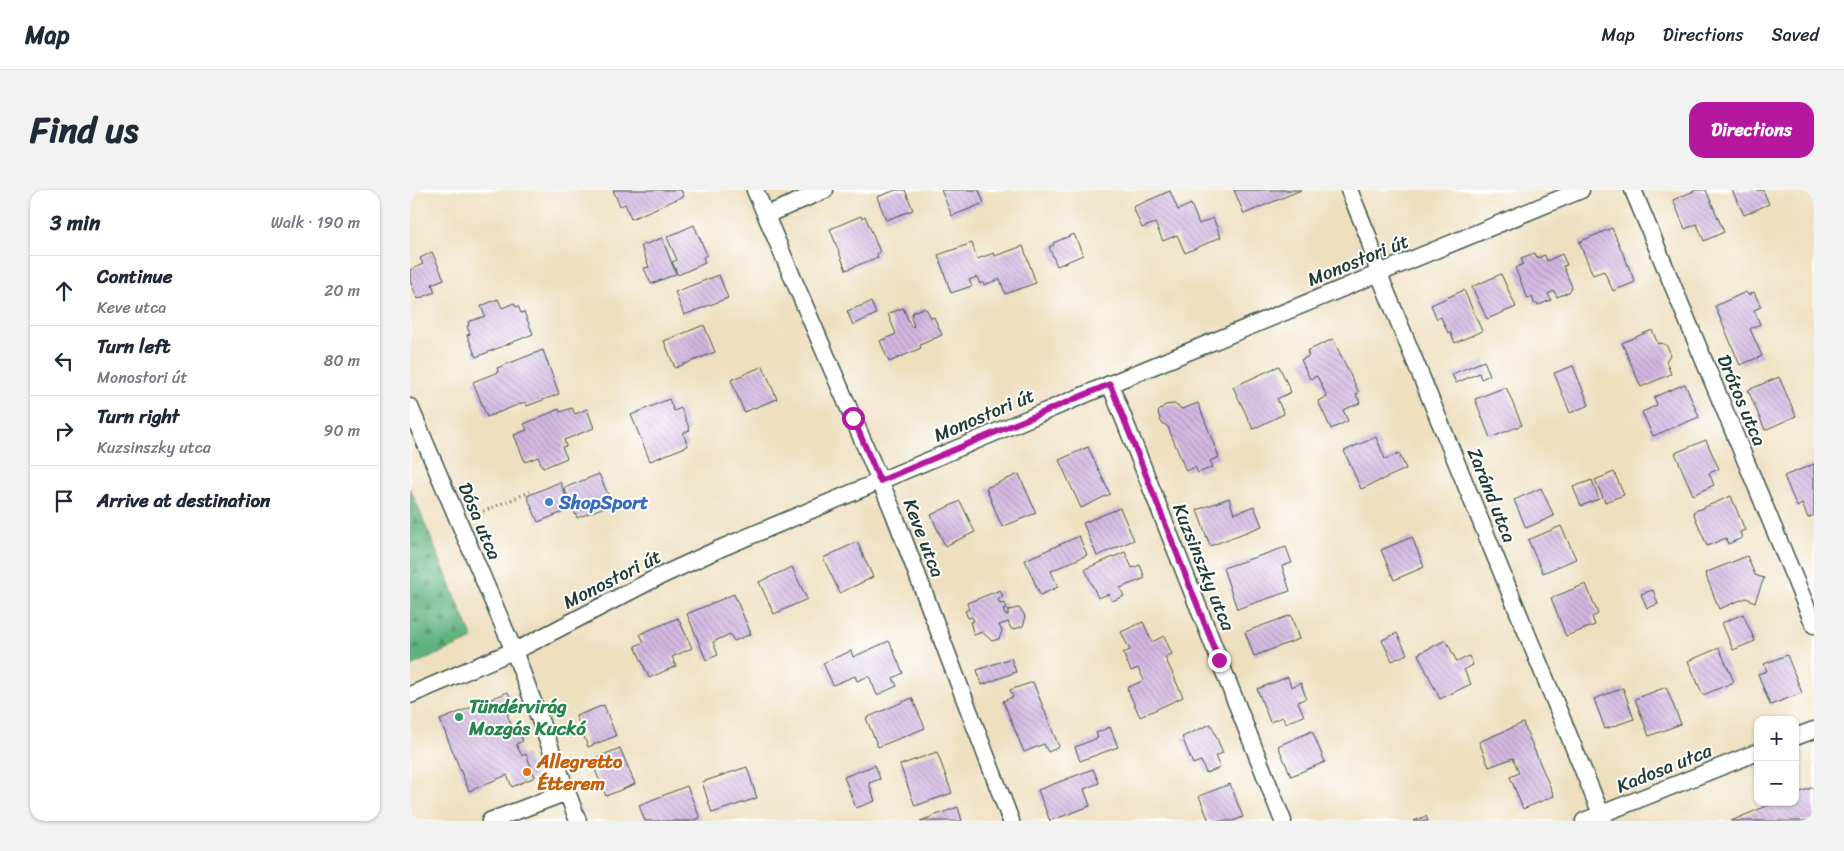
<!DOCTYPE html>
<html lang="en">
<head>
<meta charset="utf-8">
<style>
	:root { --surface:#fff; --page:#f2f2f3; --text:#1f2937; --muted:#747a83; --line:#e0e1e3; --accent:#b5179e }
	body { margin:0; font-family:Sriracha,sans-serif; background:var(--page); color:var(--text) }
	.controls { position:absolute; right:15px; bottom:15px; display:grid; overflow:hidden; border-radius:10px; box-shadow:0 1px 4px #0004 }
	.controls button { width:45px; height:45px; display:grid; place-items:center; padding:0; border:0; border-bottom:1px solid var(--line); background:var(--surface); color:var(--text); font:25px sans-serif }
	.stop { position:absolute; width:15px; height:15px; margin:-11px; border:4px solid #b5179e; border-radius:50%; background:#fff }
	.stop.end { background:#b5179e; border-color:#fff; box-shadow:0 1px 5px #0008 }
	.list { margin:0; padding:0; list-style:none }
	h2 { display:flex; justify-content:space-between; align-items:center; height:65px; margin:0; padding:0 20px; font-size:21px }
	h2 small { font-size:16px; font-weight:400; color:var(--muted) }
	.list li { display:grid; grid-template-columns:32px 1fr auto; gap:15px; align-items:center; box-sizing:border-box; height:70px; padding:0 20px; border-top:1px solid var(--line) }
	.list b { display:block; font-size:19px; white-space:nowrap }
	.list p { margin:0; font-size:16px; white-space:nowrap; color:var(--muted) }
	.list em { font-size:16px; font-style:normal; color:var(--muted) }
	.icon { flex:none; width:28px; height:28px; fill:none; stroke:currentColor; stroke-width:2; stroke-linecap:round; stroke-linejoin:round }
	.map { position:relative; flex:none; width:1404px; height:631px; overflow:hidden; border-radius:15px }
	header { display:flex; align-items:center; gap:30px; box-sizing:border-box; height:70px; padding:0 25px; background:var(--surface); border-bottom:1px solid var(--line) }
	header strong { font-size:24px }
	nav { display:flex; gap:28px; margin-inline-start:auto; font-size:18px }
	.intro { display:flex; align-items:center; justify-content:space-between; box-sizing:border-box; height:120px; padding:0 30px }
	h1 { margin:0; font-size:35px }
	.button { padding:12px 22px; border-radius:15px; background:var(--accent); color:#fff; font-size:18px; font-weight:700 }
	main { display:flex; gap:30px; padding:0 30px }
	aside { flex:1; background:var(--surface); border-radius:15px; box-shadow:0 1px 4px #0004 }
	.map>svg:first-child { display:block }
	.forest { fill:url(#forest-firs); stroke:#3f785a }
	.building { fill:url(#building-back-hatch) }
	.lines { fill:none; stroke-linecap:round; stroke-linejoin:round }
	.street-casing { stroke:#3e5549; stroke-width:19 }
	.path { stroke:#3e5549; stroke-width:3; stroke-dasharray:1 4; stroke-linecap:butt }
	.street { stroke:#fff; stroke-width:16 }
	.route { stroke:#b5179e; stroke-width:6 }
	.shop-dot { fill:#3f7fe0; stroke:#fff; stroke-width:2 }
	.leisure-dot { fill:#2e9e5b; stroke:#fff; stroke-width:2 }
	.food-dot { fill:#e8710a; stroke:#fff; stroke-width:2 }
	.labels { text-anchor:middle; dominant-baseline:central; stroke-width:4; stroke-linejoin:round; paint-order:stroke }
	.street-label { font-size:19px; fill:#1f3d34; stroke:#fff }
	.shop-label { font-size:19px; font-weight:bold; fill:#366cbe; stroke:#fff; text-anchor:start }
	.leisure-label { font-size:19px; font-weight:bold; fill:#27864d; stroke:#fff; text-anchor:start }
	.food-label { font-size:19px; font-weight:bold; fill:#c56008; stroke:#fff; text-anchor:start }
</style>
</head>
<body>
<header>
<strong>Map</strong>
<nav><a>Map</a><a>Directions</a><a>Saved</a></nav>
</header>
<div class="intro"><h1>Find us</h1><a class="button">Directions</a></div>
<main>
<aside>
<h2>3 min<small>Walk · 190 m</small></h2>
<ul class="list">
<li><svg class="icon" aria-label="ahead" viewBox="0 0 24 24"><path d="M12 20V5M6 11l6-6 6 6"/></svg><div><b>Continue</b><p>Keve utca</p></div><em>20 m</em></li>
<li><svg class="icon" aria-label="left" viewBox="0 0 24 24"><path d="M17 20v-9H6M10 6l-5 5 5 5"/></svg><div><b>Turn left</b><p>Monostori út</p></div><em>80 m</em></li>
<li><svg class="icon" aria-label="right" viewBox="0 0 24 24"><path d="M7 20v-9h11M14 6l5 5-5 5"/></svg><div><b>Turn right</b><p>Kuzsinszky utca</p></div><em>90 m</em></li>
<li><svg class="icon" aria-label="arrive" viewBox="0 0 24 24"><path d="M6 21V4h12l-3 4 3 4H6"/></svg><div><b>Arrive at destination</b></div></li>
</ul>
</aside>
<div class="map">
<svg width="1404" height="631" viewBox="0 0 1404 631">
	<defs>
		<pattern id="forest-firs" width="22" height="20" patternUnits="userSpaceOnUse" patternTransform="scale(1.25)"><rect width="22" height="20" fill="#5fb27f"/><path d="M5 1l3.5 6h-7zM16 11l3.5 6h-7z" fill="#4e9269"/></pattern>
		<pattern id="building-back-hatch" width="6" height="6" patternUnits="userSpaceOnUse" patternTransform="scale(1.25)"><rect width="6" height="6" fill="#d3b6e1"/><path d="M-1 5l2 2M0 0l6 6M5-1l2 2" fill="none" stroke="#ab95b7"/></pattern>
	</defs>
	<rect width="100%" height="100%" fill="#fff"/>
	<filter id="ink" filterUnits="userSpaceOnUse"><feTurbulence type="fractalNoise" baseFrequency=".02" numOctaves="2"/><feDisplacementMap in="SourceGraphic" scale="10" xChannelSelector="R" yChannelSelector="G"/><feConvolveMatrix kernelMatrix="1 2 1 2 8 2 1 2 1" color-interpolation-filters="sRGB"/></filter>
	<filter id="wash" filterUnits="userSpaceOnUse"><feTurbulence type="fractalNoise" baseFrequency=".0096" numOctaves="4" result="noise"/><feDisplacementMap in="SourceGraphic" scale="20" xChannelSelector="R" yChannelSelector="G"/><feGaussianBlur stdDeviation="1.12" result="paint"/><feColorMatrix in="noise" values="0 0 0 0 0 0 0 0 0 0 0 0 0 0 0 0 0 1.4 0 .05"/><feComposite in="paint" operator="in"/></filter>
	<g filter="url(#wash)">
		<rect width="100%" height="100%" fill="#eedfbf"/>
		<!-- forest -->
		<path class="forest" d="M0 298 63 449 0 476Z"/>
		<g id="blocks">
			<!-- building -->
			<path class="building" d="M203 0H271L274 6 221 29 215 14 210 16Z
				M486 0H495L503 20 476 30 467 7Z
				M531 0H569L574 13 542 26Z
				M824 0H891L834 24Z
				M1286 0H1296L1314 42 1294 51 1287 34 1275 39 1263 10Z
				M1322 0H1353L1359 14 1334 25Z
				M760 1 768 20 781 14 789 34 803 28 811 47 775 63 767 45 753 51 745 33 732 38 723 17Z
				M451 26 452 28 455 26 470 62 467 63 468 67 436 80 420 39Z
				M284 35 297 65 293 67 295 73 268 85 262 72 267 70 257 47Z
				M1202 38 1225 92 1203 101 1194 81 1183 85 1169 52Z
				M664 44 673 65 647 76 639 57 644 55 643 53Z
				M252 48 266 84 241 94 234 78 239 77 231 56Z
				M562 53 567 69 584 63 585 66 613 56 626 93 595 104 590 89 574 95 573 92 570 94 567 87 559 90 562 96 541 103 528 65Z
				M22 62 34 89 22 94 25 102 8 109 0 91V80L13 74 10 68Z
				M1125 63 1127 68 1135 65 1137 71 1152 64 1157 75 1153 76 1162 97 1159 102 1147 107 1144 101 1138 104 1141 110 1129 115 1124 113 1122 107 1118 109 1105 78 1113 74 1111 68Z
				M1091 84 1106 117 1077 129 1062 97Z
				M309 85 318 108 274 125 265 102Z
				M1054 100 1072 141 1045 153 1040 142 1038 143 1031 127 1027 129 1021 115Z
				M1336 102 1338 105 1344 102 1351 117 1344 120 1350 134 1340 139 1352 166 1330 175 1305 116Z
				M88 109 92 118 104 113 106 117 108 116 111 123 114 122 123 144 66 167 57 145 60 144 57 136 59 135 58 132 75 126 71 116Z
				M461 112 466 124 443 135 437 121Z
				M493 118 501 137 504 136 501 127 503 122 513 118 517 120 521 128 524 127 532 145 510 155 511 158 479 172 470 151 486 144 478 124Z
				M294 135 305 162 265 178 254 151Z
				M1242 140 1248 154 1251 153 1256 155 1259 160 1260 165 1256 171 1261 184 1231 197 1212 153Z
				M923 149 949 203 946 204 950 213 933 220 938 231 921 239 908 211 917 207 907 186 900 189 891 170 899 166 897 161Z
				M133 160 149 204 117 216 115 212 77 227 63 192 88 182 87 178Z
				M1074 171 1080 185 1071 189 1069 183 1046 193 1042 184Z
				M353 176 367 209 334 222 321 190Z
				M869 176 881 202 867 209 874 224 843 239 823 197Z
				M1163 176 1179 215 1160 223 1144 183Z
				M1369 187 1386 226 1355 240 1338 200Z
				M1275 194 1289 227 1243 246 1232 222 1247 215 1244 207Z
				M1096 197 1112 235 1080 248 1065 209Z
				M259 209 264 221 271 218 280 240 273 243 278 256 240 271 221 225Z
				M788 213 809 267 800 271 803 277 788 283 785 277 776 281 758 237 751 232 748 222 755 215 764 214 772 219Z
				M162 218 165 224 177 219 184 238 154 250 156 256 152 257 157 268 133 278 128 267 115 272 104 245 117 240 114 234 149 219 150 222Z
				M966 247 975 269 989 263 996 279 951 299 934 261Z
				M1296 250 1309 279 1299 283 1304 295 1283 305 1265 263Z
				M678 257 700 304 671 318 649 270Z
				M1404 274V325L1398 328 1392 314 1387 317 1374 286Z
				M1204 282 1214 305 1195 312 1185 290Z
				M189 284 202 314 167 328 154 298Z
				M609 284 626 323 592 337 576 298Z
				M1182 290 1189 309 1171 316 1163 297Z
				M150 292 161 319 128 332 117 306Z
				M1131 298 1144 326 1116 338 1104 310Z
				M1321 306 1335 340 1330 342 1332 348 1318 354 1316 348 1297 356 1283 322Z
				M819 308 824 324 844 316 852 336 800 356 787 320Z
				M550 311 565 342 535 356 521 325Z
				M710 318 724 350 687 366 673 333Z
				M1151 336 1166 369 1133 383 1118 350Z
				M669 346 677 365 641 381 648 397 630 405 615 370Z
				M1002 347 1014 377 984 390 971 360Z
				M447 352 463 387 430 403 413 368Z
				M876 357 882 373 872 376 880 401 827 419 813 378Z
				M715 362 722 378 730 375 735 388 710 398 714 406 702 411 699 404 688 408 675 379Z
				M1337 366 1345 385 1354 388 1345 412 1336 408 1309 419 1295 383Z
				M382 377 397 409 364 424 349 392Z
				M1176 394 1188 424 1182 427 1185 435 1156 446 1141 408Z
				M590 400 593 407 588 409 590 414 595 413 597 418 593 419 595 425H598V420L609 418 614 424 615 430 613 436 605 439H601L598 432 589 435 592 441 589 449 582 451 572 442 564 445 560 432 564 431 562 427 558 428 555 421 559 419 557 413Z
				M1243 400 1248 414 1237 418 1231 404Z
				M324 404 341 444 324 451 320 444 303 452 308 465 296 470 277 424Z
				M1333 424 1345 451 1323 460 1312 433Z
				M881 425 889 449 844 466 835 442Z
				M268 428 282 458 262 467 266 476 239 488 225 456 234 452 230 444Z
				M733 432 742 452 754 446 762 464 755 467 773 507 730 527 717 498 734 490 728 478 721 481 713 463 720 460 711 442Z
				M987 443 997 464 982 471 972 450Z
				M1036 450 1047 472 1059 466 1063 475 1054 480 1061 494 1030 509 1008 464Z
				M479 451 493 483 483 488 487 496 467 505 459 486 447 491 445 486 423 495 413 473 441 461 443 467Z
				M1309 458 1324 492 1293 505 1278 471Z
				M1377 465 1392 503 1360 515 1348 484 1357 481 1354 474Z
				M601 468 606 482 572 495 567 480Z
				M878 487 881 497 891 493 896 508 888 512 894 526 875 533 873 527 860 532 847 499Z
				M623 492 649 557 638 562 634 554 614 562 593 511 603 507 600 500Z
				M1256 497 1271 534 1239 546 1225 509Z
				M1213 498 1224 529 1195 539 1184 509Z
				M98 502 105 520 97 524 104 541 108 540 113 551 106 554 112 566 116 564 125 587 102 597 97 585 59 601 30 530Z
				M502 508 515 538 468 557 456 528Z
				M194 515 206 546 178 557 166 526Z
				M1113 533 1144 606 1113 619 1100 587 1109 583 1103 568 1079 577 1069 552Z
				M801 534 813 563 805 566 810 578 796 583 791 571 783 574 772 547Z
				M700 537 708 557 670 571 665 557 688 548 686 543Z
				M902 541 915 572 881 586 868 556Z
				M210 558 225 594 196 606 181 570Z
				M527 562 542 603 505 616 490 575Z
				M465 575 470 589 459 593 465 611 446 618 434 587Z
				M337 577 347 608 302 623 292 592Z
				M683 579 689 593 674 599 680 616 640 631 628 600Z
				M820 594 833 627 823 631H799L789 606Z
				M277 596 290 628 281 631H235L229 615Z
				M1404 597V631H1321L1366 612H1385V604Z
				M548 617 552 631H510Z
				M1016 626 1018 631H1004Z"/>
		</g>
	</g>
	<g filter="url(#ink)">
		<use href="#blocks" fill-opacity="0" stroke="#3e5549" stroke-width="1"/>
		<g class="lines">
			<!-- street casing -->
			<g class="street-casing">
				<path id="street" d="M345 0 483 321 601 631
					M939 0 958 46 969 84 1194 631
					M1223 0 1404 435
					M356 25 415 0
					M700 194 873 631
					M0 217 104 461 168 631
					M0 505 117 455 244 389 309 359 700 194 1171 0
					M1385 547 1404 540
					M80 631 157 602
					M1174 631 1348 562"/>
			</g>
			<!-- path -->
			<path class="path" d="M64 325 120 302"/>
			<!-- street -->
			<use href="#street" class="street"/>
		</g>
	</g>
	<g class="lines" filter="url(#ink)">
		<!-- route -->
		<path class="route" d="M443 228 470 291 700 194 809 470"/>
	</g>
	<!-- markers -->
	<circle class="shop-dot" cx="139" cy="312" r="5"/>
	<circle class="leisure-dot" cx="49" cy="527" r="5"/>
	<circle class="food-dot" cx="117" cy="582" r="5"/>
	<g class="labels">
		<!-- street labels -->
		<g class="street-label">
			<text transform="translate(948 70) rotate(-22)">Monostori út</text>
			<text transform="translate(1332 210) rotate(67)">Drótos utca</text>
			<text transform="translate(574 225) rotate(-23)">Monostori út</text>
			<text transform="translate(1082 305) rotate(68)">Zaránd utca</text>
			<text transform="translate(70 331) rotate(67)">Dósa utca</text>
			<text transform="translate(514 348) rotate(69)">Keve utca</text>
			<text transform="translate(794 377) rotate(68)">Kuzsinszky utca</text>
			<text transform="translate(202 389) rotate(-27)">Monostori út</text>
			<text transform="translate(1254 578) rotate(-22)">Kadosa utca</text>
		</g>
		<!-- shop labels -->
		<g class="shop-label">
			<text x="149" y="312">ShopSport</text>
		</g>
		<!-- leisure labels -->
		<g class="leisure-label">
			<text x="59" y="516">Tündérvirág<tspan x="59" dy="22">Mozgás Kuckó</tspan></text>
		</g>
		<!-- food labels -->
		<g class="food-label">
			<text x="127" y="571">Allegretto<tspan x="127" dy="22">Étterem</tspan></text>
		</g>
	</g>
</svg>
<div class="controls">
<button>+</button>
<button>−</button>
</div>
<div class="stop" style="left:443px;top:228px"></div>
<div class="stop end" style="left:809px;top:470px"></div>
</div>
</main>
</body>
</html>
